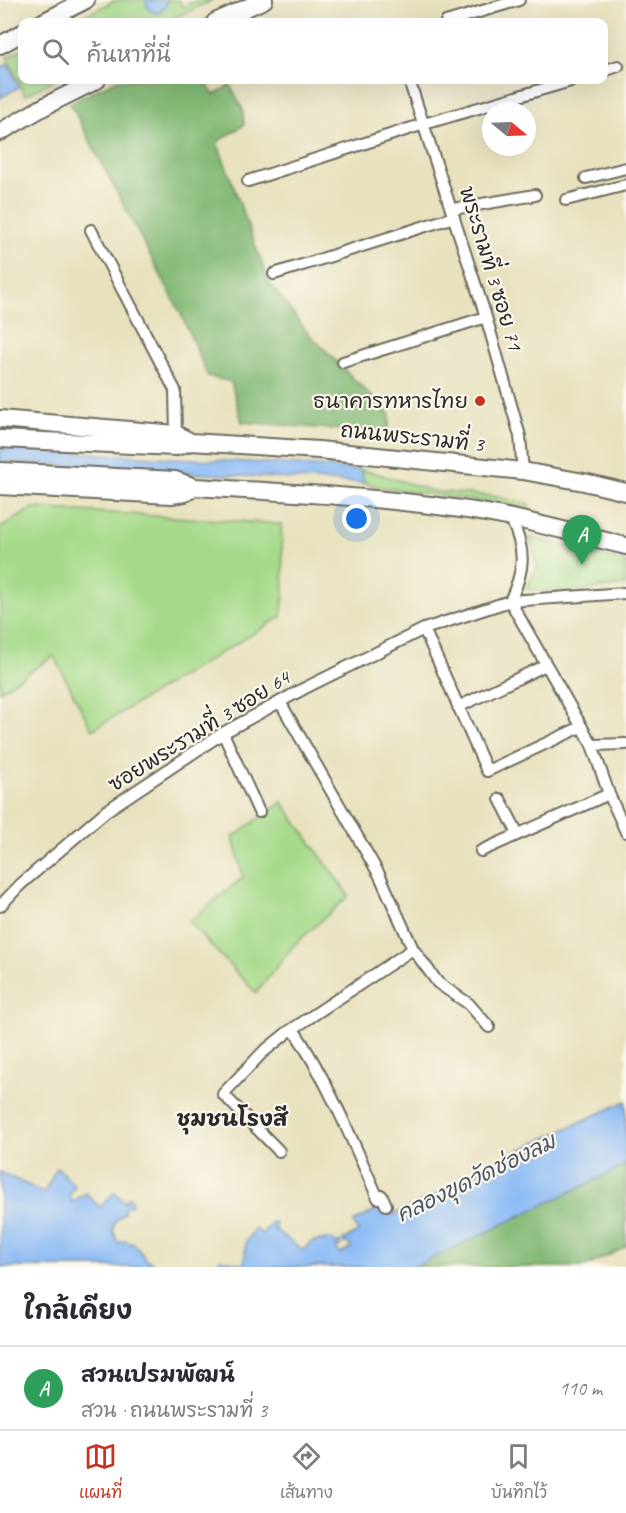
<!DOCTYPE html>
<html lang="th">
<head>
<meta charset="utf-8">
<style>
	:root { --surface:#fff; --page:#f7f7f7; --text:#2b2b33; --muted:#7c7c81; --line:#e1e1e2; --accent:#c8321e }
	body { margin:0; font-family:Caveat,"Playpen Sans Thai",sans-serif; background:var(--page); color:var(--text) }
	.compass { position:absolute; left:482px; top:102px; width:54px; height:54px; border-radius:50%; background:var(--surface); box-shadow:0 6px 24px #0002; rotate:109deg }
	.you { position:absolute; left:357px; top:519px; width:21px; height:21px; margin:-15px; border:4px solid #fff; border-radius:50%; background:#1a73e8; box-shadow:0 0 0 9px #1a73e833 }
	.badge { display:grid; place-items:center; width:39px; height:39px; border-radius:50%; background:var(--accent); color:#fff; font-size:20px; font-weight:700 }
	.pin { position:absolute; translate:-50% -50px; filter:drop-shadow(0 2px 3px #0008) }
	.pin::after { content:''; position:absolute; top:32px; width:21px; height:18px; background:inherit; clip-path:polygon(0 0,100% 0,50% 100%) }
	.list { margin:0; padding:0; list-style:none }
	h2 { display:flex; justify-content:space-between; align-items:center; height:78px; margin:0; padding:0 24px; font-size:26px }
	h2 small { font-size:20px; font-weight:400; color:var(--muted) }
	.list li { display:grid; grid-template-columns:39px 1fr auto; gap:18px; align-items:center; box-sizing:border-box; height:84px; padding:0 24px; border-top:2px solid var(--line) }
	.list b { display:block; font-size:22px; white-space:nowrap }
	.list p { margin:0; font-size:20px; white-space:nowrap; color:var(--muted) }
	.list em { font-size:20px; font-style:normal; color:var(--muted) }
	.icon { flex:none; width:33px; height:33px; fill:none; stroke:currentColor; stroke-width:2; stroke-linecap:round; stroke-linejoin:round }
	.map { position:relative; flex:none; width:626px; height:1267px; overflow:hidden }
	.search { position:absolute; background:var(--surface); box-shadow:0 6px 24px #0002; left:18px; right:18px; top:18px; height:66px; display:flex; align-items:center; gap:15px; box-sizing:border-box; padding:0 21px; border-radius:12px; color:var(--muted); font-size:22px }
	.sheet { height:162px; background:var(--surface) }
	nav { display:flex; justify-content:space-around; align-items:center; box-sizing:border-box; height:84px; border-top:2px solid var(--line); background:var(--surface); font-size:16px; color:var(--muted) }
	nav a { display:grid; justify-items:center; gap:3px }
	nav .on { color:var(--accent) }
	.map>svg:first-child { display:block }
	.green { fill:#a6da8a; stroke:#68825a; stroke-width:1.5 }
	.forest { fill:#84ba76; stroke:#587250; stroke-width:1.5 }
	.water { fill:#89baf5; stroke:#5a7290; stroke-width:1.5 }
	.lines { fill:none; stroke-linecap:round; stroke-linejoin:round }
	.minor-casing { stroke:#6d6b5e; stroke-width:14 }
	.primary-casing { stroke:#6d6b5e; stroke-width:20 }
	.minor { stroke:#fff; stroke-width:10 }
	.primary { stroke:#fff; stroke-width:16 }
	.poi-dot { fill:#c8321e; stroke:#fbf7ec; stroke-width:2 }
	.labels { text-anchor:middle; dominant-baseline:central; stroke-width:4.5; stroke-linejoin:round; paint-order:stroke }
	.street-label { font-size:21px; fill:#2b2b2b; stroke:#fbf7ec }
	.poi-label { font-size:21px; fill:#2b2b2b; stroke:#fbf7ec; text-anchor:end }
	.neighbourhood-label { font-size:22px; font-weight:bold; fill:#2b2b2b; stroke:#fbf7ec }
	.water-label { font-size:22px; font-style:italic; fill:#475668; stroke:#fbf7ec }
</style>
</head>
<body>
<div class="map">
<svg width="626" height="1267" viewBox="0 0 626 1267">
	<rect width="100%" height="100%" fill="#fbf7ec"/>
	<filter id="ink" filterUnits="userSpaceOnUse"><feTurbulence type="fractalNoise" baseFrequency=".0167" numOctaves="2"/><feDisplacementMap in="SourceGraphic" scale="12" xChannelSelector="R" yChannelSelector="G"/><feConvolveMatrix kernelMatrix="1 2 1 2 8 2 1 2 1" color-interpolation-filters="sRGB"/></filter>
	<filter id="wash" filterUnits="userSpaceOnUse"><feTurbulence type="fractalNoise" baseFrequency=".008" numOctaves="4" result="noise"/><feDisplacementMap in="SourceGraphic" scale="24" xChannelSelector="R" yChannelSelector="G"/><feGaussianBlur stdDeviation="1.35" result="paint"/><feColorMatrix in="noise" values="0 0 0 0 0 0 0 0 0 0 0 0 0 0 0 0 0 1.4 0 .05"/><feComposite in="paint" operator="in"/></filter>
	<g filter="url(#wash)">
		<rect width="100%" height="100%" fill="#e7e1bd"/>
		<!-- green -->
		<path class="green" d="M116 0H179L183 7 197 0H213L165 22H72Z
			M22 49V80H56L25 95 7 57Z
			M361 470 375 473 433 491 492 496 530 504 529 507 525 508 382 487 364 483Z
			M33 508 281 524 284 596 281 617 92 730 54 656 0 691V528Z
			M529 537 626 562V585C597 587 553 597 526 588L538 567Z
			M282 802 349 896 295 944 256 993 189 922 243 877 233 837Z"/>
		<!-- forest -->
		<path class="forest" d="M117 80H204L214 95 230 85 243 110 244 125 217 142 269 282 308 333 390 415 389 426 383 433 242 422 231 382 208 376 181 314 70 103Z
			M626 1165V1247L585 1267H414Z"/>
		<!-- water -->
		<path class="water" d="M146 0H167L166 6 159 13C150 13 146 9 146 0Z
			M8 64 19 87 0 98V68Z
			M0 448 335 467 361 470 364 483 0 462Z
			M626 1101V1165L414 1267H217L220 1259 244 1265 246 1242 255 1228 262 1234 271 1223 275 1222 276 1224 274 1229 303 1250 311 1242 326 1239 333 1240 335 1244 340 1242 341 1245 336 1248 340 1254 351 1248 347 1242 344 1244 343 1240 358 1232 353 1222 388 1204 393 1214 409 1208 511 1154Z
			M57 1167 75 1186 70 1195 72 1202 86 1193 100 1207 115 1192 124 1202 130 1197 132 1202 131 1206 125 1207 124 1214C111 1221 111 1231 119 1243L126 1240 130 1244 133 1242 145 1258 158 1267H0V1172L44 1193Z"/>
	</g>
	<g filter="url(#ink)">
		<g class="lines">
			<!-- minor casing -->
			<g class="minor-casing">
				<path id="minor" d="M446 22 519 0
					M604 71 618 66
					M409 80 486 317 520 436 523 471
					M586 178 626 168
					M248 181 424 124 574 80
					M566 200 626 185
					M453 209 535 195
					M91 230 175 390 176 434
					M274 274 454 217
					M343 362 486 317
					M510 601 592 745 609 794 626 832
					M510 601C525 569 526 551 511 519
					M424 629 487 771 581 727
					M458 707 546 665
					M223 733 259 812
					M592 745 626 744
					M500 799 518 834
					M481 851 609 794
					M0 906 21 884 106 811 223 733 305 688 424 629 510 601 626 593
					M413 949 438 983 469 1004 489 1027
					M293 1029C328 1081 352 1140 378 1198L382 1196 386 1205
					M279 1151 223 1094 262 1053 288 1032 413 949 380 876 280 702"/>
			</g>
			<!-- primary casing -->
			<g class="primary-casing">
				<path id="primary" d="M43 22 86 0
					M215 22 264 0
					M0 45 22 33
					M0 132 47 105 97 80
					M0 419 176 434 191 442
					M0 439 176 447 191 442 319 450 523 471 584 482 626 492
					M0 471 175 480 195 487C281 492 367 496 453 508 511 515 569 532 626 546
					M0 486 171 495 185 493 195 487"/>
			</g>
			<!-- minor -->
			<use href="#minor" class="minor"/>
			<!-- primary -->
			<use href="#primary" class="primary"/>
		</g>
	</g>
	<!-- markers -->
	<circle class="poi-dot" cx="480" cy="401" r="6"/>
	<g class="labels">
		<!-- street labels -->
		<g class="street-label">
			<text transform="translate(491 268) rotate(73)">พระรามที่ 3 ซอย 71</text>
			<text transform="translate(412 437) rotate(6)">ถนนพระรามที่ 3</text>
			<text transform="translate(199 731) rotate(-32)">ซอยพระรามที่ 3 ซอย 64</text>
		</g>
		<!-- poi labels -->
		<g class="poi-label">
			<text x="468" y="401">ธนาคารทหารไทย</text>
		</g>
		<!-- neighbourhood labels -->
		<g class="neighbourhood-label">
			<text x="232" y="1119">ชุมชนโรงสี</text>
		</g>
		<!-- water labels -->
		<g class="water-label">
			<text transform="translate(476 1178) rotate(-26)">คลองขุดวัดช่องลม</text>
		</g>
	</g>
</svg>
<svg class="compass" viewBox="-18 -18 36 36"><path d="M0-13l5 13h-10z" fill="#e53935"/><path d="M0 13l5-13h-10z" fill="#7c7c81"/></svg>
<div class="you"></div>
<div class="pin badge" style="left:582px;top:565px;background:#2e9e5b">A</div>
<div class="search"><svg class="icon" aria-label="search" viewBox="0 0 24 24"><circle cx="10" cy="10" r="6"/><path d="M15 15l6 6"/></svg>ค้นหาที่นี่</div>
</div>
<section class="sheet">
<h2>ใกล้เคียง<small></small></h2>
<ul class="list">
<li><span class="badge" style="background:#2e9e5b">A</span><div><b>สวนเปรมพัฒน์</b><p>สวน · ถนนพระรามที่ 3</p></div><em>110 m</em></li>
</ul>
</section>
<nav>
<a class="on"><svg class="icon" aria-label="map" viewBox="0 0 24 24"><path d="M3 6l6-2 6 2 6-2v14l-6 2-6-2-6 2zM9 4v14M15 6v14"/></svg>แผนที่</a>
<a><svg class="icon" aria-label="directions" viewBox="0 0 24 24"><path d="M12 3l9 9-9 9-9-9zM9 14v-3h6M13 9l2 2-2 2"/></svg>เส้นทาง</a>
<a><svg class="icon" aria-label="saved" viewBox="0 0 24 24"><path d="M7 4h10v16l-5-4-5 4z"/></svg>บันทึกไว้</a>
</nav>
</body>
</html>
